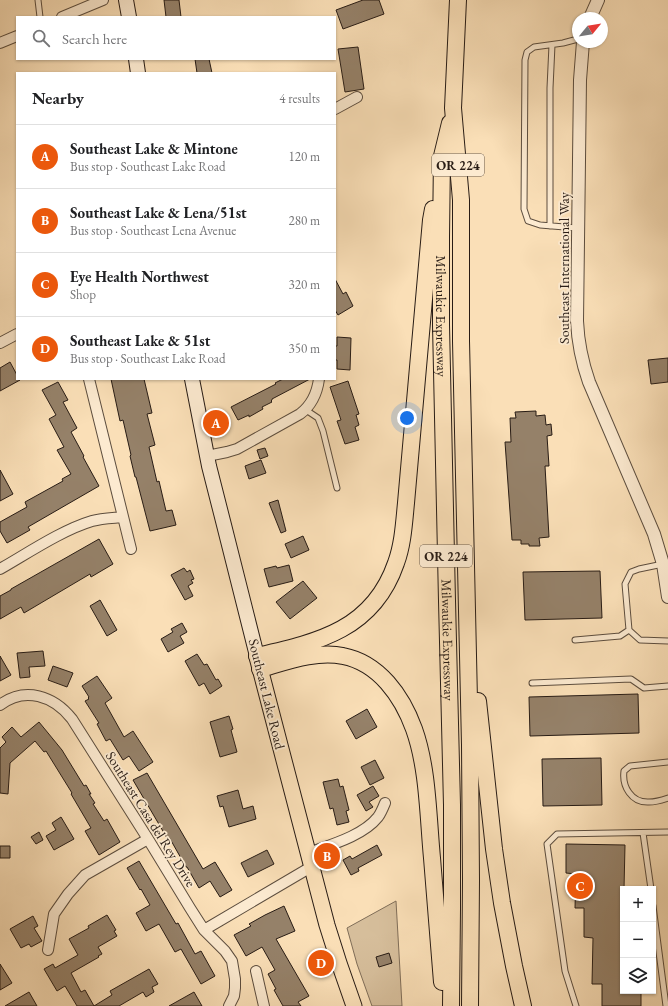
<!DOCTYPE html>
<html lang="en">
<head>
<meta charset="utf-8">
<style>
	:root { --surface:#fff; --page:#f2f2f2; --text:#202124; --muted:#757577; --line:#e0e0e0; --accent:#ea580c }
	body { margin:0; font-family:"EB Garamond",serif; background:var(--page); color:var(--text) }
	.controls { position:absolute; right:12px; bottom:12px; display:grid; overflow:hidden; border-radius:0px; box-shadow:0 1px 3px #0004 }
	.controls button { width:36px; height:36px; display:grid; place-items:center; padding:0; border:0; border-bottom:1px solid var(--line); background:var(--surface); color:var(--text); font:20px sans-serif }
	.compass { position:absolute; left:572px; top:12px; width:36px; height:36px; border-radius:50%; background:var(--surface); box-shadow:0 1px 3px #0004; rotate:60deg }
	.you { position:absolute; left:407px; top:418px; width:14px; height:14px; margin:-10px; border:3px solid #fff; border-radius:50%; background:#1a73e8; box-shadow:0 0 0 6px #1a73e833 }
	.badge { display:grid; place-items:center; width:26px; height:26px; border-radius:50%; background:var(--accent); color:#fff; font-size:13px; font-weight:700 }
	.pin { position:absolute; translate:-50% -50%; border:2px solid #fff; box-shadow:0 1px 4px #0006 }
	.list { margin:0; padding:0; list-style:none }
	h2 { display:flex; justify-content:space-between; align-items:center; height:52px; margin:0; padding:0 16px; font-size:17px }
	h2 small { font-size:13px; font-weight:400; color:var(--muted) }
	.list li { display:grid; grid-template-columns:26px 1fr auto; gap:12px; align-items:center; box-sizing:border-box; height:64px; padding:0 16px; border-top:1px solid var(--line) }
	.list b { display:block; font-size:15px; white-space:nowrap }
	.list p { margin:0; font-size:13px; white-space:nowrap; color:var(--muted) }
	.list em { font-size:13px; font-style:normal; color:var(--muted) }
	.icon { flex:none; width:22px; height:22px; fill:none; stroke:currentColor; stroke-width:2; stroke-linecap:round; stroke-linejoin:round }
	.map { position:relative; flex:none; width:668px; height:1006px; overflow:hidden }
	.search { position:absolute; background:var(--surface); box-shadow:0 1px 3px #0004; left:16px; top:16px; width:320px; height:44px; display:flex; align-items:center; gap:10px; box-sizing:border-box; padding:0 14px; border-radius:0px; color:var(--muted); font-size:15px }
	.panel { position:absolute; background:var(--surface); box-shadow:0 1px 3px #0004; left:16px; top:72px; width:320px; height:308px; border-radius:0px }
	.map>svg:first-child { display:block }
	.green { fill:#d6be9b; stroke:#7f6d58 }
	.building { fill:#958169; stroke:#281c15 }
	.lines { fill:none; stroke-linecap:round; stroke-linejoin:round }
	.service-casing { stroke:#5c4d3e; stroke-width:7 }
	.minor-casing { stroke:#5c4d3e; stroke-width:12 }
	.tertiary-casing { stroke:#5c4d3e; stroke-width:14 }
	.secondary-casing { stroke:#281c15; stroke-width:16 }
	.primary-casing { stroke:#281c15; stroke-width:17 }
	.trunk-casing { stroke:#281c15; stroke-width:18 }
	.service { stroke:#fcead0; stroke-width:5 }
	.minor { stroke:#fcead0; stroke-width:10 }
	.tertiary { stroke:#fcead0; stroke-width:12 }
	.secondary { stroke:#fcead0; stroke-width:14 }
	.primary { stroke:#fadfb7; stroke-width:15 }
	.trunk { stroke:#fadfb7; stroke-width:16 }
	.labels { text-anchor:middle; dominant-baseline:central; stroke-width:3.5; stroke-linejoin:round; paint-order:stroke }
	.shield { fill:#fcead0; stroke:#685a4d; stroke-width:1 }
	.shield-label { font-size:13px; font-weight:bold; fill:#281c15 }
	.street-label { font-size:14px; fill:#281c15; stroke:#fcead0 }
</style>
</head>
<body>
<div class="map">
<svg width="668" height="1006" viewBox="0 0 668 1006">
	<rect width="100%" height="100%" fill="#fadfb7"/>
	<filter id="stains"><feTurbulence type="fractalNoise" baseFrequency=".005" numOctaves="4"/><feColorMatrix values="0 0 0 0 .2 0 0 0 0 .09 0 0 0 0 .02 0 0 0 .5 -.17"/></filter>
	<radialGradient id="worn" r=".72"><stop offset=".6" stop-color="#630" stop-opacity="0"/><stop offset="1" stop-color="#630" stop-opacity=".3"/></radialGradient>
	<!-- green -->
	<path class="green" d="M396 901 402 1006H372L357 964 347 928Z"/>
	<!-- building -->
	<path class="building" d="M164 0H179L181 17H166Z
		M363 0H379L384 14 343 29 336 10Z
		M358 47 364 89 345 92 338 49Z
		M195 59H209L212 73H197Z
		M335 279 343 294 346 292 353 306 338 315 335 310Z
		M337 337 351 338 350 370 337 369V360H335V346H337Z
		M668 358V382L651 384 648 360Z
		M10 362 17 375V379L20 380 0 391V368Z
		M111 379H144L152 413 147 414 155 445 149 447 157 482 159 481 166 511 172 510 176 525 150 531 136 477H135L130 456 131 455 123 420 120 421Z
		M283 379H310L272 399V400L271 401 272 402 262 407 263 409 249 417V415L238 420 231 407 276 384 275 383Z
		M348 381 359 414 356 415 359 425 355 427 359 440 345 444 337 421 341 420 330 387Z
		M58 382 68 400 63 402 77 428 71 432 84 456 83 457 99 486 28 527 30 530 7 543 0 531V522L27 507 25 502 63 481 62 479 71 474 57 450 64 447 49 419 56 415 42 390Z
		M536 411V416L545 415 546 425 551 424 552 435 547 436 549 466H545L549 537 539 538 540 546H529V544H521V540H512L505 442H511L510 418H516L515 412Z
		M265 448 268 456 260 459 257 450Z
		M261 460 266 473 249 479 245 466Z
		M0 470 13 494 0 501Z
		M278 500 286 531 281 533 269 503Z
		M303 536 309 550 291 558 285 544Z
		M99 539 113 564 91 577 90 574 24 613 21 607 0 619V596L11 590V589Z
		M289 565 293 581 269 587 264 569 276 566 277 568Z
		M184 568 187 572 190 570 194 579 191 580 193 583 188 586 193 596 185 600 171 575Z
		M600 571 602 618 525 620 523 572Z
		M303 581 317 598 290 619 276 602Z
		M100 600 117 630 107 636 90 606Z
		M182 623 187 632 180 636 184 643 168 652 161 639 173 632 171 629Z
		M43 651 45 666 29 667 30 677 20 678 17 653Z
		M197 654 204 665 207 664 216 680 218 679 222 686 210 694 204 683 199 686 185 661Z
		M0 656 11 675 0 681Z
		M53 666 73 673 67 687 48 680Z
		M97 676 112 698 105 703 124 737 133 731 153 762 139 771 129 756 123 760 110 739 106 741 97 724 99 723 85 701 89 699 88 698 89 697 82 686Z
		M638 694 639 733 530 736 529 697Z
		M367 709 377 727 356 739 346 721Z
		M229 716 233 729 231 730 237 752 220 757 210 722Z
		M39 722 62 750 84 786 86 785 91 794H89L95 803 93 804 104 821 107 819 120 842 99 855 85 831 91 828 71 794 72 793 46 751 44 752 35 741 10 763 8 794 0 793V748L6 742 2 737 12 727 21 737Z
		M601 758 602 805 543 806 542 759Z
		M375 760 384 778 370 785 361 767Z
		M147 773 203 869 215 862 232 890 220 897 210 881 199 888 187 867H186L169 837 167 838 133 780Z
		M338 779 340 787 343 786 349 810 346 811 349 822 337 825 333 808 330 809 323 782Z
		M373 786 379 796 369 802 373 807 366 811 357 795Z
		M238 790 243 809 253 806 256 819 229 827 223 806 220 807 217 796Z
		M61 817 74 839 54 850 46 836 56 830 52 823Z
		M39 832 43 840 36 844 31 837Z
		M566 844 625 845 624 889H623V991H641V1006H602V984H592L593 938 584 937V908H575L576 874 566 873Z
		M377 845 382 855 358 868 359 871 351 875 343 860 350 856 352 859Z
		M0 846H10V858H0Z
		M267 850 274 864 248 877 241 863Z
		M139 861 176 924 178 923 195 954 201 951 215 976 201 984 181 949 175 952 159 924 146 931 136 913 150 905 141 889 140 890 127 868Z
		M284 906 295 931 276 939 309 996 298 1002 301 1006H283L274 990 276 989 268 974 275 970 262 947 246 956 234 935 251 926 249 924 265 915Z
		M107 915 116 930 114 931 117 936 98 947 102 954 98 956 99 957 71 973 81 992 85 990 94 1006 112 995 110 991 149 969 158 984 152 987 154 992 146 997 143 992 119 1006H77L65 986 57 991 44 969 53 964 55 968 78 955 69 939 89 928 88 926Z
		M33 916 38 926 34 928 42 941 31 947 29 944 21 948 10 929Z
		M389 953 392 963 379 967 376 957Z
		M0 964 12 983 0 990Z
		M29 992 37 1006H5Z
		M194 992 202 1006H169Z"/>
	<g class="lines">
		<!-- service casing -->
		<g class="service-casing">
			<path id="service" d="M38 0 40 17
				M550 226V88L552 45
				M577 228 540 225 528 221 524 209 525 60 527 52 534 47 563 43 578 39
				M306 410 318 418 323 431 337 488
				M663 564 639 569 631 572 625 584 629 630 640 640 668 641
				M575 640 620 636 629 630
				M532 683 631 679 644 688 668 686
				M668 762 630 766 624 771C622 786 631 803 649 802 655 802 662 800 668 798
				M643 833 651 889
				M653 906 666 1006
				M576 1006 565 971 547 844 557 834 668 832"/>
		</g>
		<!-- minor casing -->
		<g class="minor-casing">
			<path id="minor" d="M62 17 103 0
				M0 43 17 36
				M335 109 357 97
				M0 343 17 334
				M89 379 131 549
				M207 456 227 452 237 449 300 414C312 405 317 394 319 379
				M0 569C28 553 62 530 92 521 102 518 113 518 123 517
				M0 705C25 686 54 696 72 719L148 839 190 908 204 930 225 951 232 961 235 979V988L234 996 229 1006
				M308 853C330 845 363 836 378 817 381 813 383 808 385 803
				M204 930 311 867
				M48 950 54 914 68 894 85 875 148 839
				M256 971 264 1006"/>
		</g>
		<!-- tertiary casing -->
		<g class="tertiary-casing">
			<path id="tertiary" d="M590 18 598 0
				M583 42 580 80 577 321C578 343 582 362 589 382L654 534 663 564 668 597"/>
		</g>
		<!-- secondary casing -->
		<g class="secondary-casing">
			<path id="secondary" d="M126 0 129 17
				M136 59 138 73
				M192 379 209 466 223 521 257 656"/>
		</g>
		<!-- primary casing -->
		<g class="primary-casing">
			<path id="primary" d="M257 657 327 925 339 963 354 1006"/>
		</g>
		<!-- trunk casing -->
		<g class="trunk-casing">
			<g id="trunk">
				<path d="M458 0 453 108 461 200V341L470 745 471 880 470 1006"/>
				<path id="s1" d="M450 123 442 156 441 237V325L447 601 452 805V909L451 1006"/>
				<path d="M257 656C318 642 373 630 396 563 403 544 404 523 406 503L431 220 433 209"/>
				<path d="M260 669C285 662 317 650 343 656 379 663 402 696 414 729 428 768 428 816 432 858 435 899 439 940 442 982"/>
				<path d="M478 701 494 849 502 903 514 966 523 1006"/>
			</g>
		</g>
		<!-- service -->
		<use href="#service" class="service"/>
		<!-- minor -->
		<use href="#minor" class="minor"/>
		<!-- tertiary -->
		<use href="#tertiary" class="tertiary"/>
		<!-- secondary -->
		<use href="#secondary" class="secondary"/>
		<!-- primary -->
		<use href="#primary" class="primary"/>
		<!-- trunk -->
		<use href="#trunk" class="trunk"/>
	</g>
	<g class="labels">
		<!-- shield labels -->
		<g class="shield">
			<rect x="432" y="154" width="52" height="22" rx="3"/>
			<rect x="420" y="545" width="52" height="22" rx="3"/>
		</g>
		<g class="shield-label">
			<text x="458" y="165">OR 224</text>
			<text x="446" y="556">OR 224</text>
		</g>
		<!-- street labels -->
		<g class="street-label">
			<text transform="translate(564 268) rotate(-90)">Southeast International Way</text>
			<text stroke="none"><textPath href="#s1" startOffset="194">Milwaukie Expressway</textPath></text>
			<text stroke="none"><textPath href="#s1" startOffset="518">Milwaukie Expressway</textPath></text>
			<text transform="translate(267 694) rotate(76)">Southeast Lake Road</text>
			<text transform="translate(151 819) rotate(58)">Southeast Casa del Rey Drive</text>
		</g>
	</g>
	<rect width="100%" height="100%" filter="url(#stains)"/>
	<rect width="100%" height="100%" fill="url(#worn)"/>
</svg>
<div class="controls">
<button>+</button>
<button>−</button>
<button><svg class="icon" aria-label="layers" viewBox="0 0 24 24"><path d="M12 4l9 5-9 5-9-5zM3 14l9 5 9-5"/></svg></button>
</div>
<svg class="compass" viewBox="-18 -18 36 36"><path d="M0-13l5 13h-10z" fill="#e53935"/><path d="M0 13l5-13h-10z" fill="#757577"/></svg>
<div class="you"></div>
<div class="pin badge" style="left:216px;top:423px">A</div>
<div class="pin badge" style="left:327px;top:856px">B</div>
<div class="pin badge" style="left:580px;top:886px">C</div>
<div class="pin badge" style="left:321px;top:963px">D</div>
<div class="search"><svg class="icon" aria-label="search" viewBox="0 0 24 24"><circle cx="10" cy="10" r="6"/><path d="M15 15l6 6"/></svg>Search here</div>
<section class="panel">
<h2>Nearby<small>4 results</small></h2>
<ul class="list">
<li><span class="badge">A</span><div><b>Southeast Lake &amp; Mintone</b><p>Bus stop · Southeast Lake Road</p></div><em>120 m</em></li>
<li><span class="badge">B</span><div><b>Southeast Lake &amp; Lena/51st</b><p>Bus stop · Southeast Lena Avenue</p></div><em>280 m</em></li>
<li><span class="badge">C</span><div><b>Eye Health Northwest</b><p>Shop</p></div><em>320 m</em></li>
<li><span class="badge">D</span><div><b>Southeast Lake &amp; 51st</b><p>Bus stop · Southeast Lake Road</p></div><em>350 m</em></li>
</ul>
</section>
</div>
</body>
</html>
